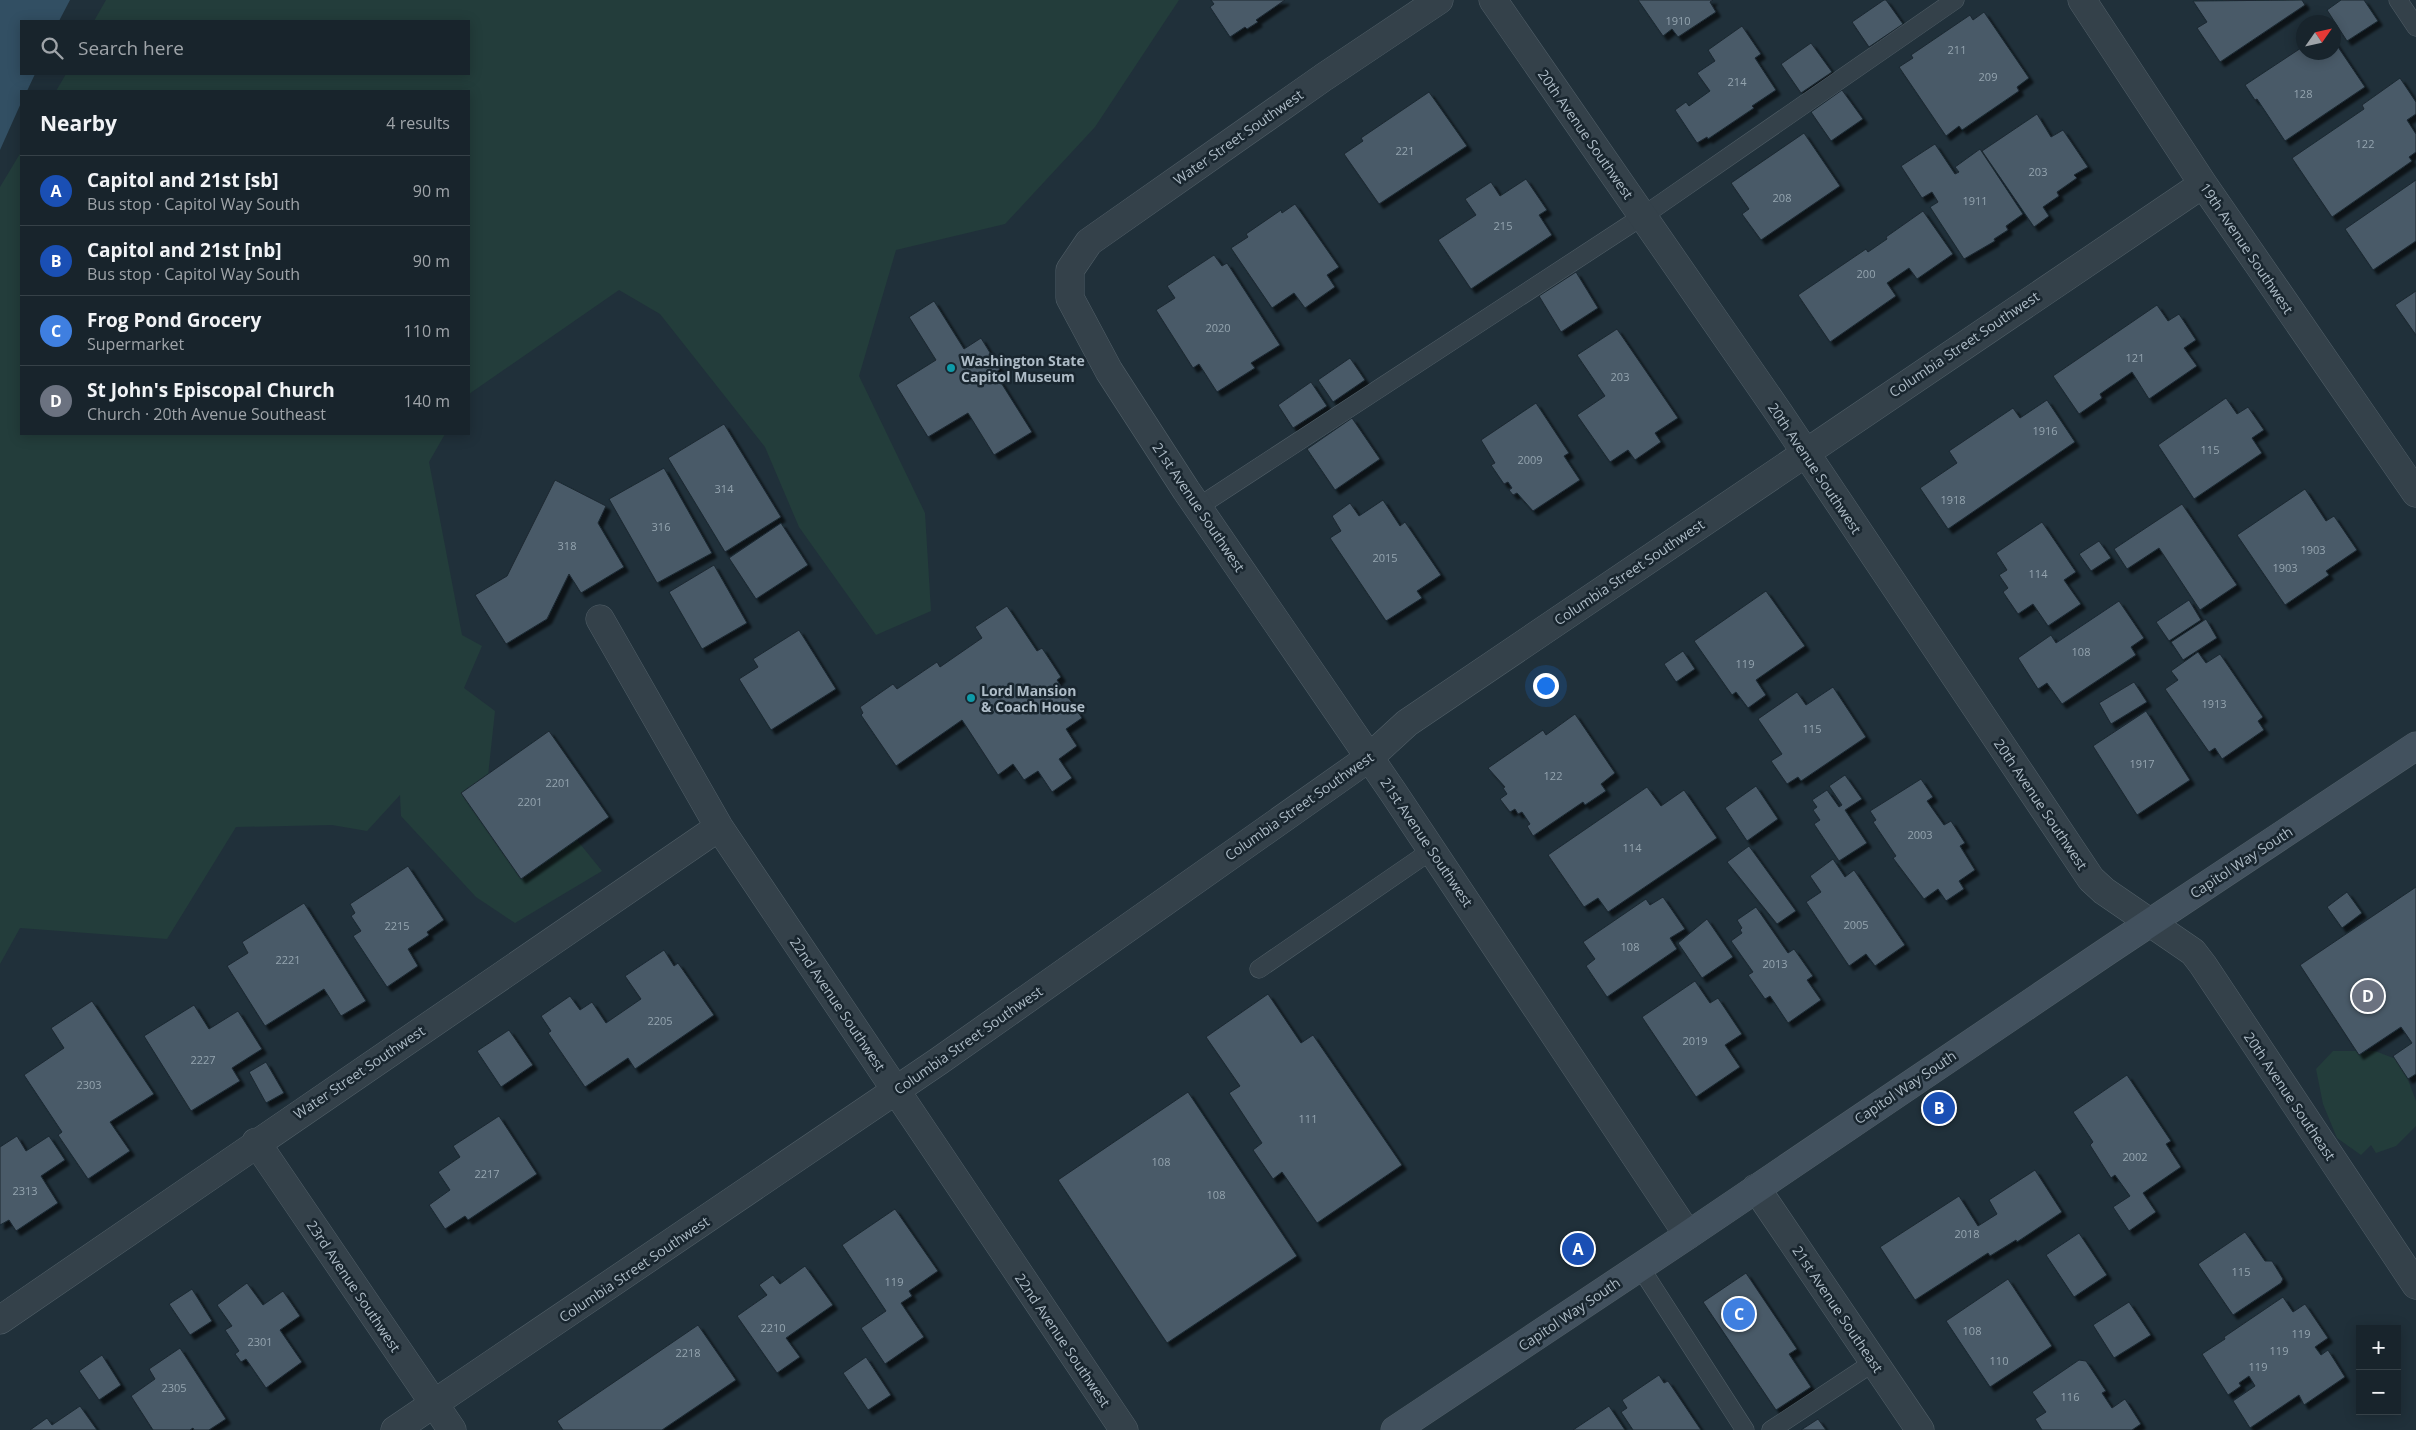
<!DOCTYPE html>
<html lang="en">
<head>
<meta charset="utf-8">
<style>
	:root { --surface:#18242c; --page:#212c34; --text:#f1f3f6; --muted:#9fa4a9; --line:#364148; --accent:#7dc5fd }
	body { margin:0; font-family:"Open Sans",sans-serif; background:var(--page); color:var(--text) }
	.controls { position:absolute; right:15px; bottom:15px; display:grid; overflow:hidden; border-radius:0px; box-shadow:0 2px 12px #0003 }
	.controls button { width:45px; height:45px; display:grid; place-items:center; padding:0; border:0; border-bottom:1px solid var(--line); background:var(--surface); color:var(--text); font:25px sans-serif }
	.compass { position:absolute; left:2296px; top:15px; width:45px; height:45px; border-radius:50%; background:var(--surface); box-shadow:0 2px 12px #0003; rotate:56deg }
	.you { position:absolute; left:1545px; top:685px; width:18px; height:18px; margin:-12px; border:4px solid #fff; border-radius:50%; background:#1a73e8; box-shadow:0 0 0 8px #1a73e833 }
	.badge { display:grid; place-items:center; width:32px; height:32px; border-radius:50%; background:var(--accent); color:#fff; font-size:16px; font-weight:700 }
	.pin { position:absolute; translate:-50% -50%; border:2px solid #fff; box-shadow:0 1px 5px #0006 }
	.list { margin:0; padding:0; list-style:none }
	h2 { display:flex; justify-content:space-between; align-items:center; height:65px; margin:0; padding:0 20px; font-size:21px }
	h2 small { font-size:16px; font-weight:400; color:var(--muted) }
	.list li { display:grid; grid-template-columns:32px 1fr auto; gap:15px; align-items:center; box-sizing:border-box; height:70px; padding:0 20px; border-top:1px solid var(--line) }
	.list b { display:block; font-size:19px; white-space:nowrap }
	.list p { margin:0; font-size:16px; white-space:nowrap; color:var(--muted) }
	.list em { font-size:16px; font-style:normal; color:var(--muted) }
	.icon { flex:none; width:28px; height:28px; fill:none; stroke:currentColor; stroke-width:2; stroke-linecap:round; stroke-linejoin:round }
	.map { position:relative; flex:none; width:2416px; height:1430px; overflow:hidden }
	.search { position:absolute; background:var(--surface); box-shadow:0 2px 12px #0003; left:20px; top:20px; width:450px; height:55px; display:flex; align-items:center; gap:12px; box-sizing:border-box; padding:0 18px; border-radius:0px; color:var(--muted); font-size:19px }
	.panel { position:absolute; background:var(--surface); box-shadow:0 2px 12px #0003; left:20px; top:90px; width:450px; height:345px; border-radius:0px }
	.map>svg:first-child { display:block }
	.green { fill:#233d3b }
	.water { fill:#324f63 }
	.building { fill:#485a67; stroke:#1b2831; filter:url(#shadow) }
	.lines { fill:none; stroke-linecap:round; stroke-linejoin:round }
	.lane-casing { stroke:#515f68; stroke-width:19 }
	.street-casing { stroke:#515f68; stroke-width:29 }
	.secondary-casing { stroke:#515f68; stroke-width:29 }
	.lane { stroke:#34414a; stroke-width:18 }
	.street { stroke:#34414a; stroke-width:28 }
	.secondary { stroke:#42515e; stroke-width:28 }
	.culture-dot { fill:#0f9aa8; stroke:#19262f; stroke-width:2 }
	.labels { text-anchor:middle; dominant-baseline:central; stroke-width:5; stroke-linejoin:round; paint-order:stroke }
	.number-label { font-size:11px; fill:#94a4af }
	.street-label { font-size:14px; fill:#aebcc7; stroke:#19262f }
	.poi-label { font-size:14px; font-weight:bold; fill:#aebcc7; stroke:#19262f; text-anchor:start }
</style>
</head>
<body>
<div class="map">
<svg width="2416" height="1430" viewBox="0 0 2416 1430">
	<defs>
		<filter id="shadow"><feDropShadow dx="4.5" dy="4.5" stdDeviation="1" flood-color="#0009"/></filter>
	</defs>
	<rect width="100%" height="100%" fill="#20303a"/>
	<!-- green -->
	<path class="green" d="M106 0H1179L1095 127 1005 224 896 250 859 376 925 513 931 611 876 635 799 527 765 447 660 314 619 290 469 394V91H56L66 74H469V21H94Z
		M21 152V434H445L429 462 462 635 482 646 464 688 495 711 487 785 555 813 602 871 515 923 476 897 401 816 400 795 367 831 332 825 236 827 167 939 20 928 0 964V187Z
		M2333 1051H2375L2401 1061 2416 1101V1126L2396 1146 2376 1153 2371 1145 2361 1155 2337 1138 2323 1104 2316 1069Z"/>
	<!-- water -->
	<path class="water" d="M0 0H70L59 21H21V74H35L27 91H21V103L0 150Z"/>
	<!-- building -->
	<path class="building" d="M1211 0H1285L1256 20 1258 22 1247 29 1245 27 1230 37 1210 7 1214 4Z
		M1638 0H1713L1710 2 1716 12 1678 37 1672 29 1663 36Z
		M1884 0H1886L1903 24 1869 47 1852 22Z
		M2302 0 2305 5 2220 62 2197 28 2207 22 2193 1Z
		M2341 0H2364L2378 21 2347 41 2327 10Z
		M1984 12 2029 78 2017 87 2019 91 1962 130 1959 126 1946 136 1899 67 1913 58 1911 55 1970 15 1973 20Z
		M1742 26 1761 54 1755 58 1776 90 1752 106 1754 108 1708 139 1707 137 1697 143 1675 110 1686 102 1689 106 1710 91 1697 73 1715 61 1708 50Z
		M2334 41 2365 87 2285 141 2257 99 2255 100 2245 85 2304 46V52H2334Z
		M1811 43 1832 72 1801 93 1781 64Z
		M2400 78 2416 102V114L2407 120 2416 134V152L2409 157 2412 161 2332 217 2292 158 2364 109 2362 105Z
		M1842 90 1863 119 1831 141 1811 112Z
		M1429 92 1467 146 1379 204 1344 154 1363 141 1361 138Z
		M2037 114 2051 137 2063 130 2088 167 2074 175 2077 178 2057 192 2059 196 2043 207 2049 216 2034 227 1982 151Z
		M1804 133 1840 186 1761 240 1742 214 1749 209 1731 183Z
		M1935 144 1955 174 1959 172 1955 167 1980 149 2023 214 2006 226 2008 230 1994 239 1995 241 1964 259 1930 207 1938 202 1932 192 1922 198 1901 166Z
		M1526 179 1547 210 1539 215 1552 235 1471 289 1438 240 1476 215 1465 199 1491 182 1500 196Z
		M2416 180V241L2373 270 2345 229Z
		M1295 204 1339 267 1327 275 1335 287 1305 308 1294 293 1272 308 1231 248 1248 237 1246 234 1281 210 1282 213Z
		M1923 211 1953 254 1917 279 1909 268 1887 283 1896 296 1830 342 1798 295 1866 249 1868 252 1887 239 1886 237Z
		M1214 255 1222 266 1227 263 1280 345 1251 363 1255 368 1217 392 1199 364 1193 368 1156 310 1175 298 1167 286Z
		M1576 272 1598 308 1561 332 1539 296Z
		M2416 291V335L2395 305Z
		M934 301 964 349 981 338 1000 369 995 373 1032 432 994 455 968 413 928 437 896 385 936 360 909 317Z
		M2157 305 2168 321 2179 314 2196 340 2184 348 2197 366 2149 399 2132 372 2100 394 2102 398 2079 414 2053 376Z
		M1617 329 1678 418 1655 433 1661 442 1635 460 1628 450 1610 462 1577 415 1605 396 1577 355Z
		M1350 358 1365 380 1333 402 1318 380Z
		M1311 382 1327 406 1293 428 1278 405Z
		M2226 398 2237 414 2248 407 2264 430 2252 438 2262 453 2194 499 2158 445Z
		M2047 400 2075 442 1948 529 1920 488 1957 463 1949 451 2013 408 2020 418Z
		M1536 403 1569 453 1564 456 1580 480 1533 511 1517 493 1513 495 1509 490 1512 488 1508 482 1504 484 1491 465 1495 463 1481 440Z
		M1352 418 1380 459 1335 490 1307 449Z
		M724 424 781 517 725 552 668 458Z
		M664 468 712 553 657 583 609 499Z
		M555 480 606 506 598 523 624 567 581 593 569 574 547 619 506 644 475 595 507 576Z
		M2305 489 2326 521 2334 516 2357 550 2326 571 2329 575 2285 605 2237 535Z
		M1383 500 1400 526 1405 522 1441 575 1417 591 1422 598 1386 621 1330 538 1341 531 1332 516 1350 503 1359 516Z
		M2182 504 2237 585 2200 610 2159 548 2127 569 2114 549Z
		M2042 522 2076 572 2064 580 2081 604 2048 626 2033 604 2018 614 2003 592 2008 588 1999 575 2007 570 1996 553Z
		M781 523 808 565 756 599 729 558Z
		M2099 541 2111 558 2091 571 2079 554Z
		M714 565 747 623 702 649 669 592Z
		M1766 591 1805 646 1756 680 1766 695 1748 708 1736 692 1732 695 1694 641Z
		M2189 600 2201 620 2169 641 2156 622Z
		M2119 601 2144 638 2131 647 2136 655 2062 704 2047 683 2038 689 2018 658 2051 635 2056 643Z
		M1007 606 1037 651 1042 648 1061 677 1057 680 1082 718 1066 729 1077 746 1059 759 1072 778 1052 792 1038 771 1024 780 1013 764 998 775 962 720 896 766 861 715 863 713 860 707 893 684 897 689 937 662 940 667 982 638 975 627Z
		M2206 619 2217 638 2183 660 2171 642Z
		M799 630 836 689 771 730 739 679 758 667 753 659Z
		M1683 651 1695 669 1676 682 1664 664Z
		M2198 652 2206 663 2220 654 2263 717 2258 721 2264 730 2222 759 2215 748 2209 752 2165 689 2178 680 2171 671Z
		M2134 682 2147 702 2111 724 2099 703Z
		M1833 687 1866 737 1801 781 1798 777 1787 784 1771 761 1782 754 1758 719 1797 692 1806 705Z
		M2146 711 2190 780 2137 815 2093 746Z
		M1575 714 1615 773 1601 784 1606 791 1585 805 1583 802 1533 836 1527 826 1530 824 1522 812 1518 814 1515 809 1510 812 1500 799 1507 794 1503 788 1505 787 1488 768 1543 730 1546 735Z
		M549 731 609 817 521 879 461 793Z
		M1845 775 1862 799 1845 810 1867 843 1839 861 1814 824 1820 820 1813 810 1817 807 1812 800 1827 790 1839 807 1842 805 1829 786Z
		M1921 779 1933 797 1927 801 1944 825 1951 821 1965 843 1960 846 1975 870 1959 881 1964 889 1946 901 1938 889 1924 899 1893 858 1896 856 1873 822 1876 820 1870 811Z
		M1756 786 1778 819 1747 841 1725 808Z
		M1647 787 1661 806 1684 790 1717 838 1608 912 1598 898 1584 907 1548 855Z
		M1749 846 1796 911 1777 924 1727 862Z
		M1833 859 1845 877 1854 870 1905 945 1875 966 1866 954 1849 966 1806 902 1821 892 1810 876Z
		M408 866 444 920 427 932 429 935 408 949 418 966 387 987 353 936 361 931 351 916 355 913 350 904Z
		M2416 887V1074L2408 1079 2393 1056 2412 1043 2401 1027 2359 1055 2300 965Z
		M2347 892 2362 913 2342 928 2327 907Z
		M1663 897 1685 929 1670 938 1677 949 1607 997 1586 966 1595 959 1583 942 1646 899 1650 905Z
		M304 903 366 1001 341 1016 324 989 265 1026 227 966 248 953 242 942Z
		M1756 907 1788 953 1794 949 1813 976 1807 980 1821 1000 1788 1023 1770 996 1765 999 1748 975 1753 972 1731 941 1742 933 1740 930 1742 928 1737 920Z
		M1707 919 1733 957 1702 978 1678 943Z
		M664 950 674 966 678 963 714 1015 635 1069 628 1058 585 1087 548 1033 551 1031 541 1016 570 996 580 1010 592 1002 606 1023 641 999 625 976Z
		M1695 981 1710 1003 1718 998 1742 1034 1725 1045 1740 1067 1696 1097 1642 1017Z
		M1268 994 1301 1043 1313 1035 1402 1165 1317 1223 1282 1172 1273 1179 1253 1150 1262 1143 1229 1093 1240 1086 1206 1037Z
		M92 1001 154 1094 110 1122 130 1151 88 1179 58 1135 62 1132 24 1075 64 1048 51 1028Z
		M194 1005 209 1029 238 1011 262 1049 232 1068 240 1081 191 1111 144 1036Z
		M509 1030 533 1065 501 1087 477 1051Z
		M266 1062 284 1093 266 1103 249 1072Z
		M2127 1075 2171 1141 2166 1144 2181 1167 2143 1193 2156 1212 2129 1231 2113 1207 2130 1196 2115 1175 2111 1178 2090 1145 2093 1142 2073 1112Z
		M1188 1092 1297 1256 1167 1343 1058 1180Z
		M499 1116 537 1174 468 1220 465 1216 445 1229 429 1205 450 1190 438 1172 460 1157 453 1146Z
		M17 1136 26 1151 49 1136 65 1160 41 1176 58 1203 16 1231 9 1220 0 1225V1147Z
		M2035 1170 2062 1212 2017 1242 2016 1240 1990 1256 1988 1253 1915 1300 1880 1247 1959 1196 1978 1226 1997 1214 1989 1200Z
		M895 1209 938 1271 909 1291 912 1296 901 1303 924 1337 885 1364 861 1328 886 1311 842 1245Z
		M2245 1232 2265 1261H2272L2283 1279 2281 1283 2233 1315 2198 1264Z
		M2079 1233 2107 1275 2074 1297 2046 1255Z
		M805 1266 833 1305 786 1338 800 1357 777 1373 737 1316 767 1295 759 1285 773 1275 780 1284Z
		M1746 1273 1797 1349 1789 1354 1811 1387 1776 1410 1703 1302Z
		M2008 1279 2052 1346 1990 1387 1946 1321Z
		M247 1283 263 1305 283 1291 300 1316 280 1330 302 1362 266 1388 246 1359 241 1362 235 1354 239 1351 225 1330 232 1326 217 1305Z
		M192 1289 212 1321 190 1335 169 1304Z
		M2283 1297 2293 1312 2305 1304 2328 1338 2315 1347 2321 1355 2328 1350 2345 1377 2304 1405 2299 1395 2250 1428 2233 1401 2255 1386 2249 1376 2239 1383 2241 1386 2228 1395 2202 1354 2225 1339 2224 1337Z
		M2129 1302 2151 1335 2114 1358 2093 1325Z
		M698 1325 736 1380 662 1430H563L557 1421Z
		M180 1348 226 1419 209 1430H194L193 1428 190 1430H153L131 1396 155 1379 149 1369Z
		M102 1355 121 1385 99 1400 79 1371Z
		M866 1357 891 1395 868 1410 843 1373Z
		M2079 1360 2086 1361 2106 1391 2102 1393 2112 1408 2125 1399 2141 1424 2132 1430H2042L2035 1419 2046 1412 2032 1392Z
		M1659 1375 1664 1383 1668 1381 1701 1430H1633L1621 1412 1627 1408 1622 1400Z
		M80 1406 97 1430H30L47 1418 52 1425Z
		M1609 1406 1625 1430H1573Z
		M1818 1419 1826 1430H1801Z"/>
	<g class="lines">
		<!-- lane casing -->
		<g class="lane-casing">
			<path id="lane" d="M2398 0 2416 27
				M1198 507 1643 216 1955 0
				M1259 969 1432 850
				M1640 1267 1745 1430
				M1771 1430 1874 1362"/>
		</g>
		<!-- street casing -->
		<g class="street-casing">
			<path id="street" d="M1439 0 1324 77 1089 242 1070 270V298L1109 371 1186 490 1393 792 1688 1235
				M1493 0 1779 413 2091 879 2104 891 2193 952 2203 965 2416 1285
				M2082 0 2203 184 2416 493
				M600 619 719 827 1124 1430
				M256 1142 452 1430
				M1756 1188 1920 1430
				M0 1320 719 827
				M395 1430 939 1061 1370 757 1407 723 2203 184"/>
		</g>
		<!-- secondary casing -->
		<g class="secondary-casing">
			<path id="secondary" d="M1395 1430 1688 1235 2109 950 2416 746"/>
		</g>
		<!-- lane -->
		<use href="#lane" class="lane"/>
		<!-- street -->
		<use href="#street" class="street"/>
		<!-- secondary -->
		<use href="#secondary" class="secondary"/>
	</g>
	<!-- markers -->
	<g class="culture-dot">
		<circle cx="951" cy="368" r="5"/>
		<circle cx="971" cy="698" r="5"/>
	</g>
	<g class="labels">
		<!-- number labels -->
		<g class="number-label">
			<text x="1678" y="20">1910</text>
			<text x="1957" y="49">211</text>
			<text x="1988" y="76">209</text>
			<text x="1737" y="81">214</text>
			<text x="2303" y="93">128</text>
			<text x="2365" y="143">122</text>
			<text x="1405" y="150">221</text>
			<text x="2038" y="171">203</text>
			<text x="1782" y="197">208</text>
			<text x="1975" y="200">1911</text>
			<text x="1503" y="225">215</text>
			<text x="1866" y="273">200</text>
			<text x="1218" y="327">2020</text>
			<text x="2135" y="357">121</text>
			<text x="1620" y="376">203</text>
			<text x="2045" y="430">1916</text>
			<text x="2210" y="449">115</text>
			<text x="1530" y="459">2009</text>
			<text x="724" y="488">314</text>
			<text x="1953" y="499">1918</text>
			<text x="661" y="526">316</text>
			<text x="567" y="545">318</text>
			<text x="2313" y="549">1903</text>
			<text x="1385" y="557">2015</text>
			<text x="2285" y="567">1903</text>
			<text x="2038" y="573">114</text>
			<text x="2081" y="651">108</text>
			<text x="1745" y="663">119</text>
			<text x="2214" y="703">1913</text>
			<text x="1812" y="728">115</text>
			<text x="2142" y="763">1917</text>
			<text x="1553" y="775">122</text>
			<text x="558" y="782">2201</text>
			<text x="530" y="801">2201</text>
			<text x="1920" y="834">2003</text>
			<text x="1632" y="847">114</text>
			<text x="1856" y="924">2005</text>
			<text x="397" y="925">2215</text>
			<text x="1630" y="946">108</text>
			<text x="288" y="959">2221</text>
			<text x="1775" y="963">2013</text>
			<text x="660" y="1020">2205</text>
			<text x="1695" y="1040">2019</text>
			<text x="203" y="1059">2227</text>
			<text x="89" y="1084">2303</text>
			<text x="1308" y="1118">111</text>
			<text x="2135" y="1156">2002</text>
			<text x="1161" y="1161">108</text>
			<text x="487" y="1173">2217</text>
			<text x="25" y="1190">2313</text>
			<text x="1216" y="1194">108</text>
			<text x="1967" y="1233">2018</text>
			<text x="2241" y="1271">115</text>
			<text x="894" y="1281">119</text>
			<text x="773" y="1327">2210</text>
			<text x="1972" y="1330">108</text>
			<text x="2301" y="1333">119</text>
			<text x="260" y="1341">2301</text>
			<text x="2279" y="1350">119</text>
			<text x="688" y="1352">2218</text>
			<text x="1999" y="1360">110</text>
			<text x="2258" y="1366">119</text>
			<text x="174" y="1387">2305</text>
			<text x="2070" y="1396">116</text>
		</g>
		<!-- street labels -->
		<g class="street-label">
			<text transform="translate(1586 134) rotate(55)">20th Avenue Southwest</text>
			<text transform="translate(1238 137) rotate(-35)">Water Street Southwest</text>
			<text transform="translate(2247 248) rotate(56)">19th Avenue Southwest</text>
			<text transform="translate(1964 344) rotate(-34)">Columbia Street Southwest</text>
			<text transform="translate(1815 468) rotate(56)">20th Avenue Southwest</text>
			<text transform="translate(1199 507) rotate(56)">21st Avenue Southwest</text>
			<text transform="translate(1629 572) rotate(-34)">Columbia Street Southwest</text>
			<text transform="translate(2041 804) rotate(56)">20th Avenue Southwest</text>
			<text transform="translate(1299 806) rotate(-35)">Columbia Street Southwest</text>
			<text transform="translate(1427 842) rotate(56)">21st Avenue Southwest</text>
			<text transform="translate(2241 862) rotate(-33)">Capitol Way South</text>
			<text transform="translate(838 1004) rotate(56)">22nd Avenue Southwest</text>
			<text transform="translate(968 1040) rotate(-35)">Columbia Street Southwest</text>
			<text transform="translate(359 1072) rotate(-34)">Water Street Southwest</text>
			<text transform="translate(1905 1087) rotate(-34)">Capitol Way South</text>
			<text transform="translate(2290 1096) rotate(56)">20th Avenue Southeast</text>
			<text transform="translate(634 1269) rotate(-34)">Columbia Street Southwest</text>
			<text transform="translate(354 1286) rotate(56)">23rd Avenue Southwest</text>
			<text transform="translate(1838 1309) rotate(56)">21st Avenue Southeast</text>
			<text transform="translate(1569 1314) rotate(-34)">Capitol Way South</text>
			<text transform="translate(1063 1340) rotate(56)">22nd Avenue Southwest</text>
		</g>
		<!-- poi labels -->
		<g class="poi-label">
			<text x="961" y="360">Washington State<tspan x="961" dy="16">Capitol Museum</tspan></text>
			<text x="981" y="690">Lord Mansion<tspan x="981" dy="16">&amp; Coach House</tspan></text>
		</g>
	</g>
</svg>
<div class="controls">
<button>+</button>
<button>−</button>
</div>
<svg class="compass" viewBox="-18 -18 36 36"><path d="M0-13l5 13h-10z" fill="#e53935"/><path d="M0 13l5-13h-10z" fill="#9fa4a9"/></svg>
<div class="you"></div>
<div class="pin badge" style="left:1578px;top:1249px;background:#1a4fb4">A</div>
<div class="pin badge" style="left:1939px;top:1108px;background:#1a4fb4">B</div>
<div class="pin badge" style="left:1739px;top:1314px;background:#3f7fe0">C</div>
<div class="pin badge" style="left:2368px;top:996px;background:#6b7280">D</div>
<div class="search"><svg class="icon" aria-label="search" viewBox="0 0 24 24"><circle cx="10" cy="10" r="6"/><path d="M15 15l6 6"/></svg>Search here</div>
<section class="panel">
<h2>Nearby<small>4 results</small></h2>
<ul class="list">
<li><span class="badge" style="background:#1a4fb4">A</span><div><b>Capitol and 21st [sb]</b><p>Bus stop · Capitol Way South</p></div><em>90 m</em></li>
<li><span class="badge" style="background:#1a4fb4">B</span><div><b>Capitol and 21st [nb]</b><p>Bus stop · Capitol Way South</p></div><em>90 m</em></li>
<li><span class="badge" style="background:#3f7fe0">C</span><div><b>Frog Pond Grocery</b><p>Supermarket</p></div><em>110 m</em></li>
<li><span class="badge" style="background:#6b7280">D</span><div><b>St John's Episcopal Church</b><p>Church · 20th Avenue Southeast</p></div><em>140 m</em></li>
</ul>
</section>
</div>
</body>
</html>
